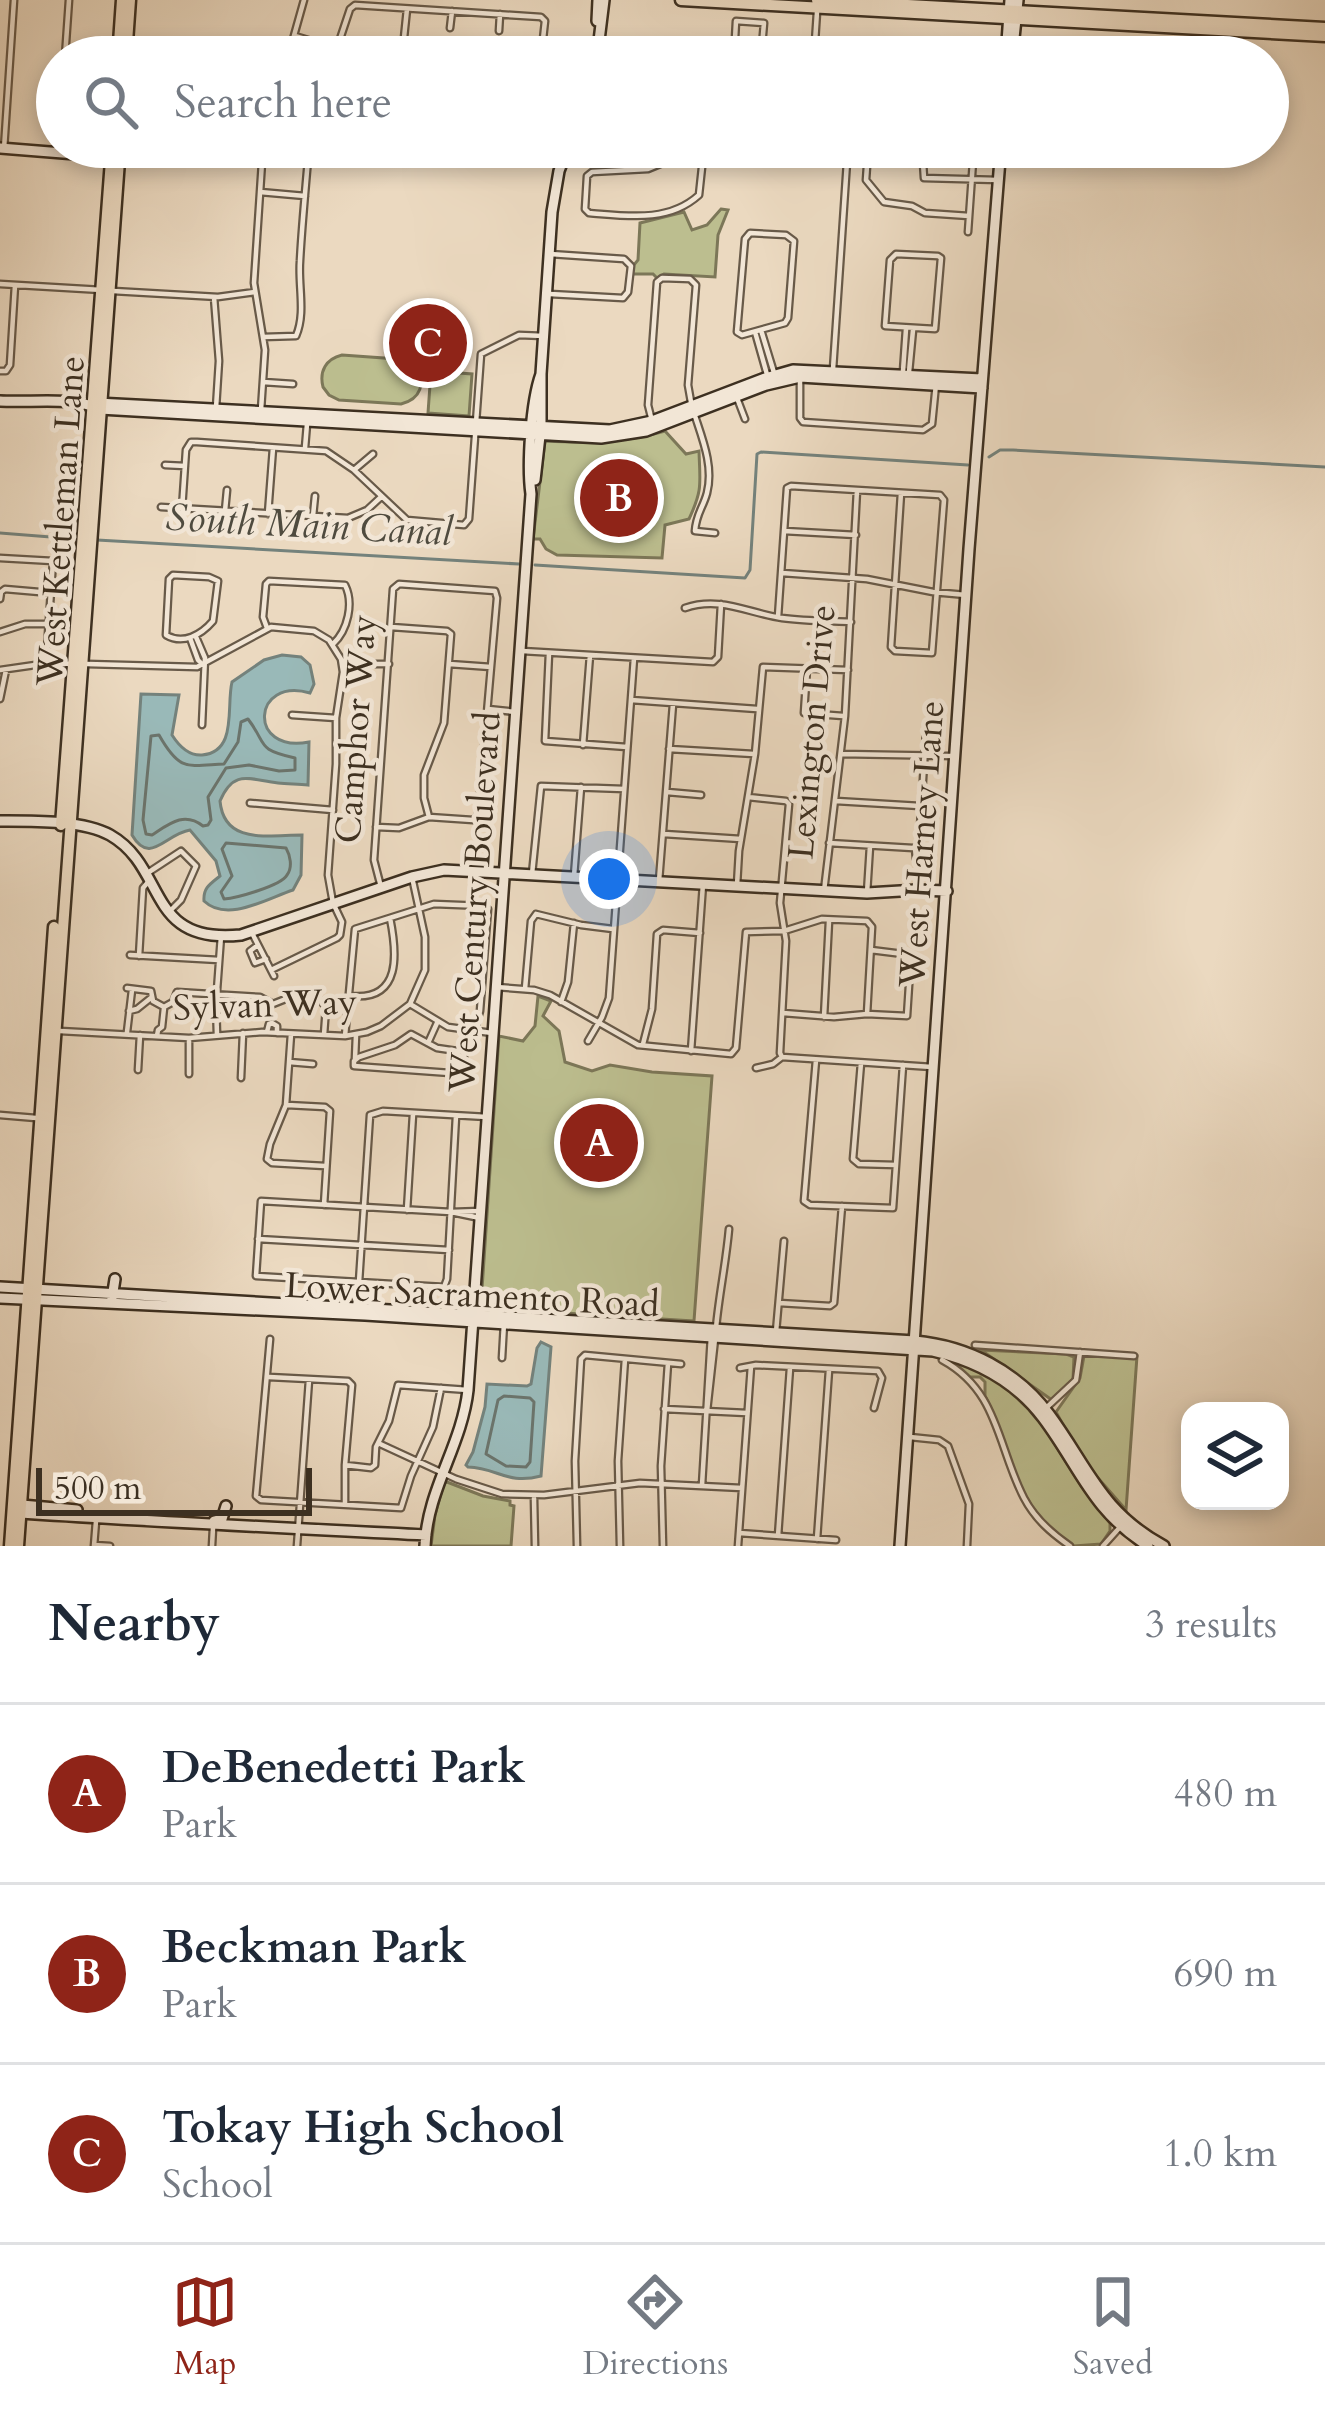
<!DOCTYPE html>
<html lang="en">
<head>
<meta charset="utf-8">
<style>
	:root { --surface:#fff; --page:#f2f2f3; --text:#1f2937; --muted:#747a83; --line:#e0e1e3; --accent:#8f2418 }
	body { margin:0; font-family:Cardo,serif; background:var(--page); color:var(--text) }
	.controls { position:absolute; right:36px; bottom:36px; display:grid; overflow:hidden; border-radius:24px; box-shadow:0 6px 18px #0003 }
	.controls button { width:108px; height:108px; display:grid; place-items:center; padding:0; border:0; border-bottom:3px solid var(--line); background:var(--surface); color:var(--text); font:60px sans-serif }
	.scale { position:absolute; left:36px; bottom:30px; width:276px; box-sizing:border-box; padding-left:12px; border:6px solid #3d3021; border-top:0; font-size:33px; line-height:42px; white-space:nowrap; color:#3d3021; -webkit-text-stroke:9px #f2e6d6; paint-order:stroke }
	.you { position:absolute; left:609px; top:879px; width:42px; height:42px; margin:-30px; border:9px solid #fff; border-radius:50%; background:#1a73e8; box-shadow:0 0 0 18px #1a73e833 }
	.badge { display:grid; place-items:center; width:78px; height:78px; border-radius:50%; background:var(--accent); color:#fff; font-size:39px; font-weight:700 }
	.pin { position:absolute; translate:-50% -50%; border:6px solid #fff; box-shadow:0 3px 12px #0006 }
	.list { margin:0; padding:0; list-style:none }
	h2 { display:flex; justify-content:space-between; align-items:center; height:156px; margin:0; padding:0 48px; font-size:51px }
	h2 small { font-size:39px; font-weight:400; color:var(--muted) }
	.list li { display:grid; grid-template-columns:78px 1fr auto; gap:36px; align-items:center; box-sizing:border-box; height:180px; padding:0 48px; border-top:3px solid var(--line) }
	.list b { display:block; font-size:45px; white-space:nowrap }
	.list p { margin:0; font-size:39px; white-space:nowrap; color:var(--muted) }
	.list em { font-size:39px; font-style:normal; color:var(--muted) }
	.icon { flex:none; width:66px; height:66px; fill:none; stroke:currentColor; stroke-width:2; stroke-linecap:round; stroke-linejoin:round }
	.map { position:relative; flex:none; width:1325px; height:1546px; overflow:hidden }
	.search { position:absolute; background:var(--surface); box-shadow:0 6px 18px #0003; left:36px; right:36px; top:36px; height:132px; display:flex; align-items:center; gap:30px; box-sizing:border-box; padding:0 42px; border-radius:66px; color:var(--muted); font-size:45px }
	.sheet { height:696px; background:var(--surface) }
	nav { display:flex; justify-content:space-around; align-items:center; box-sizing:border-box; height:168px; border-top:3px solid var(--line); background:var(--surface); font-size:33px; color:var(--muted) }
	nav a { display:grid; justify-items:center; gap:6px }
	nav .on { color:var(--accent) }
	.map>svg:first-child { display:block }
	.green { fill:#bcbe8f; stroke:#7c7758; stroke-width:3 }
	.water { fill:#99b9b8; stroke:#74827c; stroke-width:3 }
	.lines { fill:none; stroke-linecap:round; stroke-linejoin:round }
	.shore { stroke:#6b746c; stroke-width:3 }
	.stream { stroke:#74827c; stroke-width:3 }
	.street-casing { stroke:#685a49; stroke-width:9 }
	.secondary-casing { stroke:#3d3021; stroke-width:14 }
	.primary-casing { stroke:#3d3021; stroke-width:15 }
	.street { stroke:#f2e6d6; stroke-width:4.5 }
	.secondary { stroke:#f2e6d6; stroke-width:9 }
	.primary { stroke:#ebd9c0; stroke-width:10 }
	.labels { text-anchor:middle; dominant-baseline:central; stroke-width:9; stroke-linejoin:round; paint-order:stroke }
	.street-label { font-size:36px; fill:#3d3021; stroke:#f2e6d6 }
	.water-label { font-size:39px; font-style:italic; fill:#4f4b3f; stroke:#f2e6d6 }
</style>
</head>
<body>
<div class="map">
<svg width="1325" height="1546" viewBox="0 0 1325 1546">
	<rect width="100%" height="100%" fill="#ebd9c0"/>
	<filter id="stains"><feTurbulence type="fractalNoise" baseFrequency=".00167" numOctaves="4"/><feColorMatrix values="0 0 0 0 .2 0 0 0 0 .09 0 0 0 0 .02 0 0 0 .5 -.17"/></filter>
	<radialGradient id="worn" r=".72"><stop offset=".6" stop-color="#630" stop-opacity="0"/><stop offset="1" stop-color="#630" stop-opacity=".3"/></radialGradient>
	<!-- green -->
	<path class="green" d="M721 209 728 210 718 235 715 277 664 274 657 278 653 274H632L633 266 638 260 640 223 684 212 692 230 707 225Z
		M342 355 425 361V366H416C426 383 421 399 401 404L339 400 329 395 323 387C319 371 326 359 342 355Z
		M431 371 472 374 469 416 428 413Z
		M665 431 686 454 699 451C700 484 703 489 689 519L665 525 662 558 557 555 546 549 540 539H533L545 441C588 443 625 443 665 431Z
		M538 996 551 1001 543 1016 559 1031 565 1062 592 1071 610 1065 652 1072 712 1076 694 1321 484 1308 481 1304 499 1036 523 1041 535 1026Z
		M981 1350 1066 1354 1074 1357 1073 1379 1052 1400Z
		M1084 1356H1137L1126 1510 1084 1462 1056 1412 1080 1378Z
		M952 1360 987 1373 1018 1396 1037 1416 1081 1486 1110 1523V1531L1101 1544 1074 1546C1063 1538 1052 1531 1043 1521 1012 1487 1007 1435 985 1396V1382L980 1377H970Z
		M447 1482 483 1496 510 1501V1505L514 1506 511 1546H431L435 1515 444 1483Z"/>
	<!-- water -->
	<path class="water" d="M282 655 301 657 310 665 314 684 310 693C252 676 247 754 309 742L308 785C298 784 288 784 278 783 250 780 234 768 220 801 224 845 268 835 302 835L301 875 293 890C266 899 227 923 204 901 203 888 210 884 220 876L216 861 190 830C165 834 150 866 132 835L141 694 179 695 172 735C179 746 188 756 202 755 238 752 226 706 232 682L264 660Z
		M541 1342 551 1347 541 1476C507 1485 498 1468 468 1467L466 1465 473 1452 485 1407 487 1384 527 1386 531 1384 537 1348Z"/>
	<g class="lines">
		<!-- shore -->
		<path class="shore" d="M248 719C268 745 255 749 295 758V770L279 771 249 765 226 768 208 797 211 820 208 825 203 826C184 811 169 824 152 835L146 834 143 820 151 736 159 735C180 772 187 766 224 764L238 742 241 722Z
			M226 843 286 848C290 855 293 867 287 875 281 886 236 898 224 899L221 892 232 876 222 849Z
			M504 1396 530 1398 534 1402 530 1462 526 1467 506 1466 486 1454 498 1400Z"/>
		<!-- stream -->
		<path class="stream" d="M989 457 1000 450H1013L1325 467
			M0 533 76 539
			M97 540 519 564
			M535 565 745 578 750 570 757 454 761 452 968 465"/>
		<!-- street casing -->
		<g class="street-casing">
			<path id="street" d="M817 12 815 42 819 57
				M450 28 452 11
				M499 31 500 14
				M295 36 364 57
				M337 48 350 9 355 5 541 17 545 21 541 57
				M65 57 69 0
				M288 57 304 0
				M402 57 407 9
				M734 57 736 21 764 23 761 57
				M666 147 673 160
				M877 147 867 166 866 180 884 202 912 206 925 213 969 216
				M922 147 924 178 998 180
				M4 149 14 0
				M694 150 703 158 699 195C668 223 627 216 589 213L585 209 587 176 592 172 648 169Z
				M260 192 305 196
				M968 232 974 147
				M750 233 786 235 794 241 788 318 785 323 742 335 737 332 745 239Z
				M896 254 938 256 941 258 935 329 885 326 890 260Z
				M0 284 102 290
				M113 291 218 297 255 292
				M550 294 623 298 628 292 631 266 624 259 550 254
				M214 297 219 361 216 408
				M761 330 775 376
				M755 332 768 378
				M263 337 296 336C306 313 298 286 300 261 302 223 306 185 309 147
				M833 369 848 147
				M0 371H6L10 365 15 285
				M903 371 906 329
				M909 372 913 330
				M800 379V418L803 422 923 430 932 424 936 384
				M263 382 293 384
				M737 398 745 419
				M261 410 265 350 254 283 263 147
				M694 413C702 438 714 466 707 493 703 508 696 514 695 531L715 533
				M652 421 648 405 657 282 662 278 690 279 696 285 688 385 691 402
				M305 448 307 424
				M165 465 185 466
				M354 470 373 454
				M161 507 348 518 367 510 381 497
				M182 509 186 450 191 442H197L326 451 354 470 407 520 464 525 469 519 481 354 519 335 544 336
				M225 511 227 490
				M268 514 273 448
				M313 516 315 496
				M784 531 856 535
				M0 558 53 561 46 663
				M782 573 867 579 933 592 966 595
				M173 575 209 577 218 581 213 621C201 635 183 645 166 635L169 579Z
				M0 599 1 592 5 589 51 593
				M685 608C720 596 748 613 782 618 804 621 828 621 851 622
				M778 617 787 488 791 486 940 495 944 500 932 653 895 651 891 647 901 493
				M391 627 447 631 451 634 444 723 424 775V798L429 817
				M267 628 263 617 266 584 269 581 345 585C354 603 348 630 333 644
				M0 632 25 624H47
				M196 637 205 658 202 725
				M190 638 198 660 203 665
				M522 651 713 662 718 657 721 604
				M549 653 545 741 627 747
				M87 664 197 667 271 627 314 631 329 640 341 659 343 672 336 718V764L328 875 333 903 342 922 340 935 337 938 271 970
				M343 664H389
				M449 664 491 667
				M807 668 804 713 843 716
				M0 670 49 663 72 664
				M0 699 6 670
				M631 700 757 709
				M488 709 516 712
				M292 715 336 718
				M583 745 590 655
				M669 749 754 754
				M841 754 955 756
				M667 792 701 795
				M748 797 786 801 789 804 780 903 786 941 780 1053 782 1057
				M836 801 920 806
				M250 803 333 810
				M376 827 399 828 429 817 473 820 478 816 497 598 495 591 399 584 393 589 374 860 381 887
				M664 834 741 839
				M829 843 913 848
				M916 859 915 848 919 843 926 732
				M146 874 181 851 196 866 181 900 169 912
				M532 874 541 786 624 789
				M574 876 581 787
				M659 881 673 704
				M737 885 739 851 755 754 763 667 848 670
				M824 891 845 716 857 490
				M867 893 870 846
				M536 914 581 925 613 929
				M252 933 274 976
				M258 945 250 951 255 963 266 959
				M130 955 219 960
				M139 956 143 888 149 881
				M496 987 534 990 550 995 638 1045 731 1054 736 1048 746 932 784 931 822 919 867 921 872 927 867 1014
				M127 988 151 991 153 1001 164 1007 173 1002 177 992 260 997 273 1004 288 998 321 1001 326 1007 324 1035
				M525 989 531 921 536 914
				M351 996C402 1001 397 953 390 918
				M561 1002 568 982 574 923
				M410 1004 448 1027 492 1033
				M129 1011 137 1009 152 997
				M783 1013 834 1017 867 1014 907 1016 911 955 871 950
				M824 1017 829 921
				M60 1031 189 1038 262 1032 345 1036 367 1032 381 1026 410 1004 425 970V937L412 877
				M127 1032 132 990
				M267 1032 269 1024 272 1023 277 1026V1033
				M291 1034 286 1105 270 1144 267 1159 272 1163 325 1166
				M411 1034 437 1048 464 1052V1074L354 1066V1061L359 1057 395 1045Z
				M217 1035 216 1004 221 936
				M157 1036 158 1030 162 1027 164 1008
				M345 1036 355 929 434 904 484 906 488 909 480 1011 474 1033
				M588 1041 602 1017 609 998 634 658
				M428 1043 437 1023
				M643 1044 652 1009 657 934 663 930 700 933
				M691 1051 703 884
				M782 1057 932 1067
				M355 1059 356 1035
				M816 1060 804 1201 810 1205 893 1208 903 1065
				M289 1062 313 1064
				M861 1063 853 1159 859 1164 896 1165
				M756 1068 773 1064 782 1057
				M138 1070 140 1035
				M189 1074V1038
				M241 1078 243 1033
				M287 1105 325 1107 330 1111 324 1205
				M0 1115 36 1118
				M456 1116 447 1279 444 1287 256 1276 261 1201 451 1212 480 1211
				M407 1210 413 1114
				M451 1212 480 1218
				M258 1239 449 1250
				M360 1284 361 1308
				M779 1303 830 1306 834 1303 842 1206
				M355 1307 359 1282 370 1115 383 1111 487 1117
				M716 1328C719 1295 726 1263 729 1229
				M776 1332 784 1241
				M270 1339 256 1496 261 1500 401 1508 411 1476 433 1427 441 1388
				M975 1345 1134 1356
				M502 1358 504 1323
				M942 1360C999 1391 997 1446 1024 1498 1035 1519 1051 1533 1070 1546
				M740 1368 756 1365 878 1371 882 1378 874 1408
				M269 1377 348 1381 352 1385 345 1465V1504
				M664 1409 747 1413
				M1045 1409 1076 1380 1080 1352
				M707 1411 715 1339
				M910 1437 939 1440 948 1446 969 1504 967 1546
				M378 1443 456 1479 502 1494 544 1495 640 1483 742 1488
				M345 1465 371 1468 375 1465 376 1447 389 1421 398 1385 468 1390
				M702 1485 711 1336
				M534 1498 535 1546
				M739 1533 836 1540
				M778 1536 790 1368
				M817 1539 829 1370
				M94 1545 110 1546
				M94 1546 96 1521
				M212 1546 213 1528
				M297 1546 309 1380
				M577 1546 575 1461 581 1359 585 1355 681 1364
				M620 1546 618 1461 625 1359
				M663 1546 661 1466 668 1363
				M738 1546 751 1366
				M1103 1546 1121 1526"/>
		</g>
		<!-- secondary casing -->
		<g class="secondary-casing">
			<path id="secondary" d="M597 21 598 0
				M1007 42 1010 0
				M597 57 604 0
				M1012 57 1018 0
				M0 148 150 160
				M0 401C31 403 71 396 100 409L601 438 646 431 766 385 800 377 982 388
				M97 403 610 430 652 421 765 378 793 370 982 379
				M535 480 541 427V374L552 212 559 171 568 147
				M0 821C31 821 84 820 110 835 168 868 145 945 241 935L412 877 444 870 867 893 917 890 947 891
				M0 1287 915 1341C968 1346 1017 1371 1049 1414 1089 1468 1100 1511 1164 1546
				M0 1298 365 1315 933 1351C977 1361 1015 1381 1043 1418 1080 1467 1091 1510 1148 1546
				M112 1298 115 1279
				M22 1505 77 1510
				M21 1513C156 1522 290 1528 426 1535
				M214 1521 222 1519 226 1506
				M425 1546C427 1490 462 1445 468 1390L531 494C527 465 531 402 541 374
				M900 1546 969 549 1001 147"/>
		</g>
		<!-- primary casing -->
		<g class="primary-casing">
			<path id="primary" d="M681 0 1325 36
				M817 0 1325 28
				M118 57 122 0
				M126 57 130 0
				M61 825 112 147
				M10 1546 54 927
				M18 1546 120 147"/>
		</g>
		<!-- street -->
		<use href="#street" class="street"/>
		<!-- secondary -->
		<use href="#secondary" class="secondary"/>
		<!-- primary -->
		<use href="#primary" class="primary"/>
	</g>
	<g class="labels">
		<!-- street labels -->
		<g class="street-label">
			<text transform="translate(61 521) rotate(-86)">West Kettleman Lane</text>
			<text transform="translate(356 729) rotate(-86)">Camphor Way</text>
			<text transform="translate(812 732) rotate(-85)">Lexington Drive</text>
			<text transform="translate(922 844) rotate(-86)">West Harney Lane</text>
			<text transform="translate(475 902) rotate(-86)">West Century Boulevard</text>
			<text transform="translate(265 1005) rotate(-2)">Sylvan Way</text>
			<text transform="translate(472 1295) rotate(3)">Lower Sacramento Road</text>
		</g>
		<!-- water labels -->
		<g class="water-label">
			<text transform="translate(309 525) rotate(3)">South Main Canal</text>
		</g>
	</g>
	<rect width="100%" height="100%" filter="url(#stains)"/>
	<rect width="100%" height="100%" fill="url(#worn)"/>
</svg>
<div class="controls">
<button><svg class="icon" aria-label="layers" viewBox="0 0 24 24"><path d="M12 4l9 5-9 5-9-5zM3 14l9 5 9-5"/></svg></button>
</div>
<div class="scale">500 m</div>
<div class="you"></div>
<div class="pin badge" style="left:599px;top:1143px">A</div>
<div class="pin badge" style="left:619px;top:498px">B</div>
<div class="pin badge" style="left:428px;top:343px">C</div>
<div class="search"><svg class="icon" aria-label="search" viewBox="0 0 24 24"><circle cx="10" cy="10" r="6"/><path d="M15 15l6 6"/></svg>Search here</div>
</div>
<section class="sheet">
<h2>Nearby<small>3 results</small></h2>
<ul class="list">
<li><span class="badge">A</span><div><b>DeBenedetti Park</b><p>Park</p></div><em>480 m</em></li>
<li><span class="badge">B</span><div><b>Beckman Park</b><p>Park</p></div><em>690 m</em></li>
<li><span class="badge">C</span><div><b>Tokay High School</b><p>School</p></div><em>1.0 km</em></li>
</ul>
</section>
<nav>
<a class="on"><svg class="icon" aria-label="map" viewBox="0 0 24 24"><path d="M3 6l6-2 6 2 6-2v14l-6 2-6-2-6 2zM9 4v14M15 6v14"/></svg>Map</a>
<a><svg class="icon" aria-label="directions" viewBox="0 0 24 24"><path d="M12 3l9 9-9 9-9-9zM9 14v-3h6M13 9l2 2-2 2"/></svg>Directions</a>
<a><svg class="icon" aria-label="saved" viewBox="0 0 24 24"><path d="M7 4h10v16l-5-4-5 4z"/></svg>Saved</a>
</nav>
</body>
</html>
